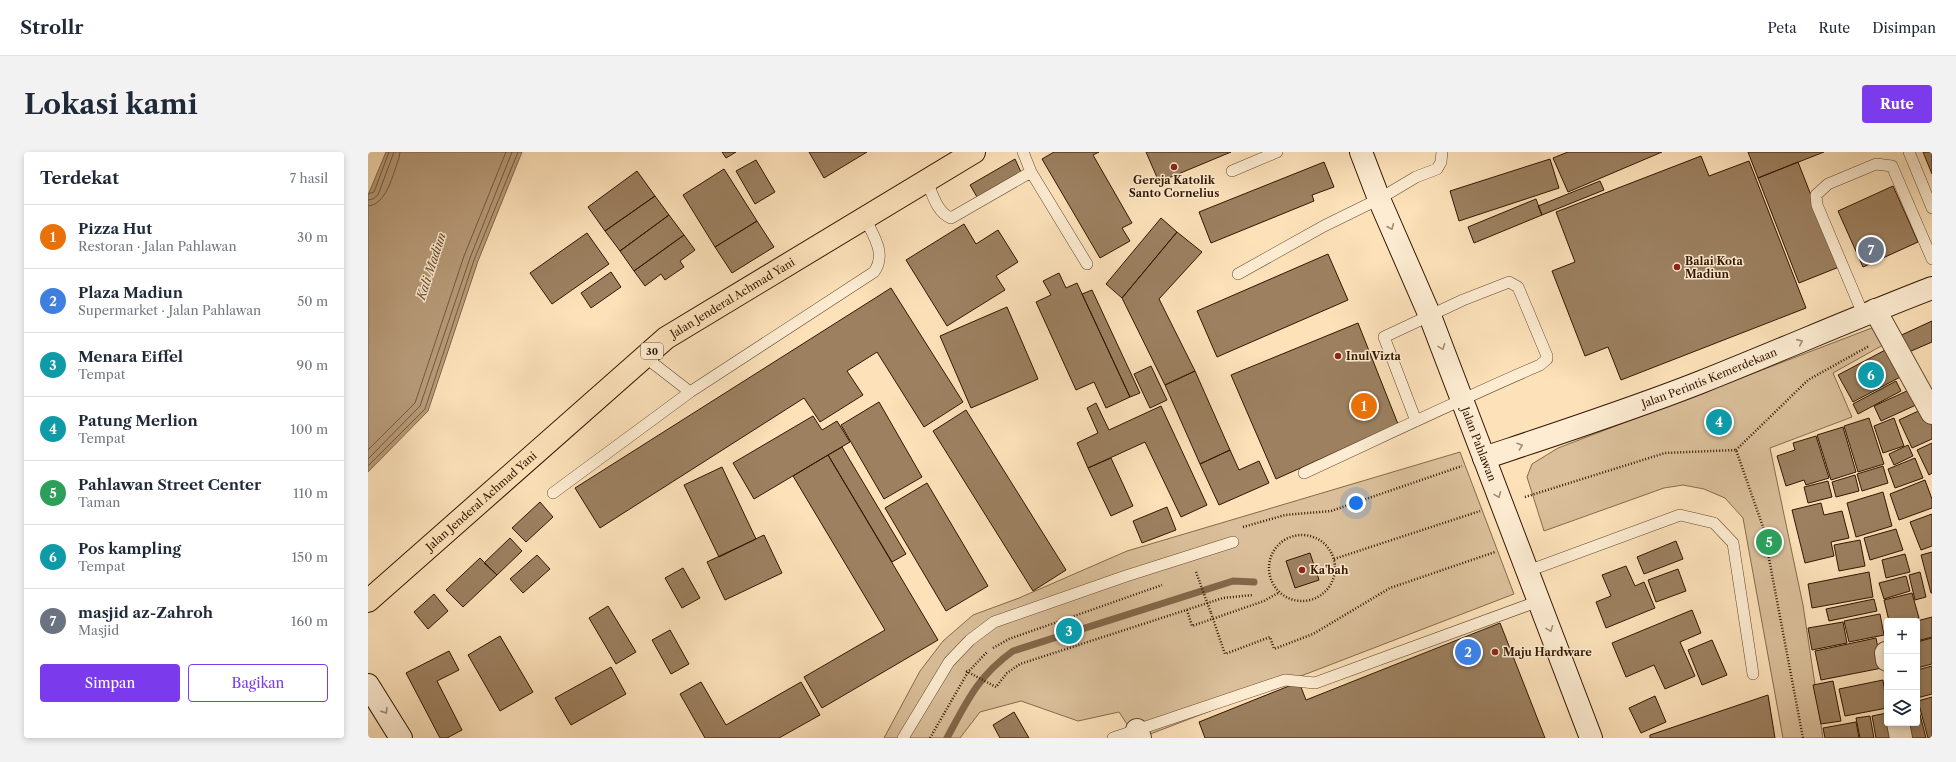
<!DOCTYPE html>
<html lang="id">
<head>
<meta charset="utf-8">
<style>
	:root { --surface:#fff; --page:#f2f2f3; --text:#1f2937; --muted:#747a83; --line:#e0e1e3; --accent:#7c3aed }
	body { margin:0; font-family:"Libre Caslon Text",serif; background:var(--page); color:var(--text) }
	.controls { position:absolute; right:12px; bottom:12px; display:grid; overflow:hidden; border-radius:4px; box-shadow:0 2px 6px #0003 }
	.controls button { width:36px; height:36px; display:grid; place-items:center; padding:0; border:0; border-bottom:1px solid var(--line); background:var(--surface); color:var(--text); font:20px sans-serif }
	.you { position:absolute; left:988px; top:351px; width:14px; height:14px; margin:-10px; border:3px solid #fff; border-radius:50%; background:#1a73e8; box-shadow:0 0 0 6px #1a73e833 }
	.badge { display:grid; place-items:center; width:26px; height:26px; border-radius:50%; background:var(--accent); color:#fff; font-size:13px; font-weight:700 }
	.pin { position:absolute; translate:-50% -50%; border:2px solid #fff; box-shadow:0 1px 4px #0006 }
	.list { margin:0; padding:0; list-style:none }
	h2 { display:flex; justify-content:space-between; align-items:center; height:52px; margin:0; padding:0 16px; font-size:17px }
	h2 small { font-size:13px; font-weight:400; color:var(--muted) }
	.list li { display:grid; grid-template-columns:26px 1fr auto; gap:12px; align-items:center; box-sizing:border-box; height:64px; padding:0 16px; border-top:1px solid var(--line) }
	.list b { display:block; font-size:15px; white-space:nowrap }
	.list p { margin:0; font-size:13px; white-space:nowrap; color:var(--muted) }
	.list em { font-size:13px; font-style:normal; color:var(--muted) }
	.actions { display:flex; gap:8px; padding:12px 16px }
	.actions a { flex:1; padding:9px 0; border:1px solid var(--accent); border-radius:4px; text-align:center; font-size:14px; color:var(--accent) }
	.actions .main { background:var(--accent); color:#fff }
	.icon { flex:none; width:22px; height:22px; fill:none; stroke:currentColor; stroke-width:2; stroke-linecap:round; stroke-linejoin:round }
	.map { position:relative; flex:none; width:1564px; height:586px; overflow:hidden; border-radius:4px }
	header { display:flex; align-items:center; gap:24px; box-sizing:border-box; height:56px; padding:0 20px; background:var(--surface); border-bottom:1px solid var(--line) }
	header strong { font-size:19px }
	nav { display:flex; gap:22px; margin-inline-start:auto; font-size:14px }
	.intro { display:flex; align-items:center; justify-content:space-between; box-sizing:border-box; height:96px; padding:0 24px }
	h1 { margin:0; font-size:28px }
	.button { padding:10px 18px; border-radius:4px; background:var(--accent); color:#fff; font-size:14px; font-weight:700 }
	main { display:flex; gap:24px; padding:0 24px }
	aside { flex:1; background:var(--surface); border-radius:4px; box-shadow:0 2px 6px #0003 }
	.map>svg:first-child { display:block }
	.green { fill:#dabf9a; stroke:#866b4d }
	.water { fill:#b89c7a; stroke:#836749 }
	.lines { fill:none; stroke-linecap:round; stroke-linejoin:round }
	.shore { stroke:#765a3d; stroke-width:1 }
	.stream { stroke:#836749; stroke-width:7 }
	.building { fill:#9c8060; stroke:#331700 }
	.lane-casing { stroke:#654a2e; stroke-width:12 }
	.street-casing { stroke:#654a2e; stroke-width:24 }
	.secondary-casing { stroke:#331700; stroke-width:24 }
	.highway-casing { stroke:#331700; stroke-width:24 }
	.path { stroke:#331700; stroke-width:2.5; stroke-dasharray:1 2; stroke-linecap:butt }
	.lane { stroke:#fdecd2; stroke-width:11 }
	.street { stroke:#fdecd2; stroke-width:22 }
	.secondary { stroke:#fdecd2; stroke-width:22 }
	.highway { stroke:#fce1b9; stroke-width:22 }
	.path-bridge { stroke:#331700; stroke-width:2.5; stroke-dasharray:1 2; stroke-linecap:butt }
	.oneway { stroke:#a28c74 }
	.poi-dot { fill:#8f2418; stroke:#fdecd2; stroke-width:1.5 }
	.labels { text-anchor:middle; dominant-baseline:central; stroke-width:3; stroke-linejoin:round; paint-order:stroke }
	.shield { fill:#fdecd2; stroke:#70573f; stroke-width:1 }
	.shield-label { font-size:10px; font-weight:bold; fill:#331700 }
	.poi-label { font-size:11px; font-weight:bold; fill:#331700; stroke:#fdecd2; text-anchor:start }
	.street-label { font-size:11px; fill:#331700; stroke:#fdecd2 }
	.water-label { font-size:12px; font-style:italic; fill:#684c31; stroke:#fdecd2 }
</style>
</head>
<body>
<header>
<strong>Strollr</strong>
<nav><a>Peta</a><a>Rute</a><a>Disimpan</a></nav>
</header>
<div class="intro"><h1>Lokasi kami</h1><a class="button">Rute</a></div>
<main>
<aside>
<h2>Terdekat<small>7 hasil</small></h2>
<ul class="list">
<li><span class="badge" style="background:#e8710a">1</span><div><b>Pizza Hut</b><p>Restoran · Jalan Pahlawan</p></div><em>30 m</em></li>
<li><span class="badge" style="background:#3f7fe0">2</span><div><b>Plaza Madiun</b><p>Supermarket · Jalan Pahlawan</p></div><em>50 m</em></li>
<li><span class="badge" style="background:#0f9aa8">3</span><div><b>Menara Eiffel</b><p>Tempat</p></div><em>90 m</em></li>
<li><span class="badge" style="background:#0f9aa8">4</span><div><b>Patung Merlion</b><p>Tempat</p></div><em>100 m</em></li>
<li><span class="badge" style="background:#2e9e5b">5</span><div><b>Pahlawan Street Center</b><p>Taman</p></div><em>110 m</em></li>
<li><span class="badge" style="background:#0f9aa8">6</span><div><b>Pos kampling</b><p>Tempat</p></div><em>150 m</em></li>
<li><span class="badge" style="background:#6b7280">7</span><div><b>masjid az-Zahroh</b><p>Masjid</p></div><em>160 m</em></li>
</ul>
<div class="actions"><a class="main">Simpan</a><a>Bagikan</a></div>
</aside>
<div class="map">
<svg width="1564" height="586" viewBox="0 0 1564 586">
	<rect width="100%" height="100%" fill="#fce1b9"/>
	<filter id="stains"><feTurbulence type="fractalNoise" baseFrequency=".005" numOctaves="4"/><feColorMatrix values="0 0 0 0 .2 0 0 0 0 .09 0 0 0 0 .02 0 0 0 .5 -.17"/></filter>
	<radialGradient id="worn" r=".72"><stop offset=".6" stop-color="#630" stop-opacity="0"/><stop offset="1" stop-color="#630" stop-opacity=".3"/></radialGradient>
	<!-- green -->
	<path class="green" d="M1509 174 1515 193 1465 221 1484 265 1402 296 1435 453 1455 586H1415L1375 366 1357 346 1336 337 1315 333 1296 336 1176 379 1159 325 1164 312 1190 296Z
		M1092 300 1146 442 772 586H768L751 560 710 569 653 549 612 560 592 586H516L552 519 575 489 605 463 651 446 759 399Z"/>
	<!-- water -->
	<path class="water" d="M18 0H154L110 109 60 259 0 320V43Z"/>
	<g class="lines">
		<!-- shore -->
		<path class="shore" d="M0 42 6 40 21 0
			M0 48 5 47 10 43 26 0
			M0 54C19 53 25 21 31 6L32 0
			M0 298 47 251 96 104 138 0
			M0 307 52 254 102 106 144 0
			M0 314 57 257 106 108 150 0"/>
		<!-- stream -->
		<path class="stream" d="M579 586C599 549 610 524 645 499L865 429 886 430"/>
	</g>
	<!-- building -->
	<path class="building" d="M354 0H368L358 6Z
		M441 0H499L456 26Z
		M686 0H731L725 3 764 71 754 76 762 89 732 106 674 7Z
		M778 0H863L791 30Z
		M1200 0H1294L1200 40 1185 6Z
		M1380 0H1456L1390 26Z
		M1555 0H1564V22Z
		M1333 4 1341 24 1381 9 1438 156 1253 228 1240 195 1217 204 1184 119 1207 110 1188 60Z
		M647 7 653 20 609 45 602 33Z
		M1182 7 1191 36 1091 69 1082 39Z
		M388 8 407 40 387 52 368 19Z
		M956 10 966 35 944 43 946 49 843 91 831 60Z
		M1430 10 1471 115 1431 131 1390 26Z
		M356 17 389 69 347 95 315 43Z
		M269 19 287 44 237 79 220 55Z
		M1232 29 1236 38 1174 63 1170 54Z
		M1525 34 1550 90 1495 115 1470 59Z
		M287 44 301 63 252 99 237 79Z
		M1168 47 1174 63 1106 91 1100 75Z
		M301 63 316 83 266 119 252 99Z
		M793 66 809 80 754 146 738 132Z
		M389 69 406 95 364 121 347 95Z
		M596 72 608 92 630 78 650 110 628 124 637 138 579 174 538 108Z
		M809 80 834 100 791 147 827 219 797 233 754 146Z
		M219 81 241 112 184 152 162 121Z
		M316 83 327 98 312 109 316 115 297 128 293 122 277 134 266 119Z
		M960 102 980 148 849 205 829 159Z
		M243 120 253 135 223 156 213 141Z
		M691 121 698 136 709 131 762 245 738 256 726 230 708 238 668 150 683 143 675 129Z
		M523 136 595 250 556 275 509 200 479 219 495 243 452 270 436 246 232 376 207 336Z
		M724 138 772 241 762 245 714 142Z
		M639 155 670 227 603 256 572 184Z
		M1564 169V190L1534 203 1527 186Z
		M990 171 1030 272 908 327 863 223Z
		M1521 196 1536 223 1485 250 1470 223Z
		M783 214 799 248 782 256 766 222Z
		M827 219 862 298 832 312 797 233Z
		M1528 229 1533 239 1490 262 1485 252Z
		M1541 238 1548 253 1513 269 1506 254Z
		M511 250 554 325 516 347 473 273Z
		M728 251 741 278 793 254 839 353 813 365 777 290 720 316 709 291 730 281 719 256Z
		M1559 255 1564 266V287L1544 296 1531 268Z
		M598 258 698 418 665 439 565 279Z
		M445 264 454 278 469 269 482 290 386 347 365 311Z
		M1501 266 1516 312 1490 320 1476 274Z
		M1526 266 1536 294 1515 301 1506 274Z
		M1475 275 1488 320 1463 328 1449 283Z
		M1448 284 1461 326 1438 333 1436 328 1418 334 1409 304 1427 298 1425 291Z
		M1564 291V321L1561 323 1549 298Z
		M1540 293 1545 304 1526 313 1521 302Z
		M474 295 538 402 524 410 460 303Z
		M862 298 871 318 891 309 901 331 851 353 832 312Z
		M460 303 570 488 454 556 436 525 517 478 425 324Z
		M743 306 765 354 743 364 720 316Z
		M1547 306 1555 326 1527 336 1520 317Z
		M1515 314 1520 331 1494 339 1489 322Z
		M354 315 388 387 351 405 316 333Z
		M1487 323 1491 339 1468 345 1464 330Z
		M1557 328 1564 347V356L1531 368 1522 342Z
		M1460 329 1464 345 1440 351 1436 335Z
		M559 331 620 434 578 459 517 356Z
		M1515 340 1524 374 1488 385 1479 351Z
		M172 350 185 365 158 390 144 376Z
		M1453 351 1456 363 1474 359 1481 386 1463 390 1466 404 1437 411 1424 358Z
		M799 355 808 378 774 391 765 369Z
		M1564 362V394L1553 398 1542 370Z
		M1528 377 1535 398 1502 408 1496 386Z
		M396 383 414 421 357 448 339 410Z
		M142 386 154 399 129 423 116 411Z
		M1492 388 1497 414 1471 419 1466 393Z
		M1308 389 1315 407 1276 422 1269 405Z
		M1564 400V441H1563L1553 403Z
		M942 401 951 428 927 436 918 409Z
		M1537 402 1542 420 1518 426 1514 408Z
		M169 403 182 417 155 441 142 427Z
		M112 406 129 423 95 455 78 438Z
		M1258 414 1267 434 1276 430 1287 456 1238 476 1228 450 1243 444 1234 423Z
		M315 416 332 446 314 456 297 426Z
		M1310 417 1318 439 1288 450 1280 428Z
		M1501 420 1505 445 1444 456 1440 432Z
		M1552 420 1558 445 1547 448 1541 423Z
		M1538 424 1542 439 1516 447 1511 431Z
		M1544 441 1551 466 1539 469H1521L1516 448Z
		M66 442 80 459 60 477 46 460Z
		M1506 447 1509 459 1461 469 1458 457Z
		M240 454 268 500 248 512 221 466Z
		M1324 458 1333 481 1312 490 1327 524 1297 537 1286 513 1258 525 1244 491Z
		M1512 462 1516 483 1481 490 1476 469Z
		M1564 465V485L1549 489V469Z
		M1475 470 1479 491 1444 498 1440 476Z
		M1132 471 1177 586H837L831 570 931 530 938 548Z
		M302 478 321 512 303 522 284 488Z
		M132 484 165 540 132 559 100 503Z
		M1508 486 1514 516 1453 528 1447 499Z
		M1564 486V512L1549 516V490Z
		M1344 488 1359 523 1334 533 1320 498Z
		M81 499 91 518 69 529 94 578 79 586H72L38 521Z
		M1564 514V542L1549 546V518Z
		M243 515 258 542 203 573 187 546Z
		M1515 528 1519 556 1477 564 1471 537Z
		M1465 529 1473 569 1453 572 1445 533Z
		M333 530 358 573 433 530 452 563 411 586H337L312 542Z
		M1400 543 1407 586H1282V583Z
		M1287 544 1298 570 1273 581 1261 556Z
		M1564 545V586H1560L1550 549Z
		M1549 551 1558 586H1538L1534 571H1549Z
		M646 560 661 586H632L625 573Z
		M1519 561V571H1525L1528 586H1508L1504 564Z
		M1502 564 1506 586H1492L1488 566Z
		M1488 570 1491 586H1457L1455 576Z"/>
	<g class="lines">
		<!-- lane casing -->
		<g class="lane-casing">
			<path id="lane" d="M655 0 663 20 719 112
				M1541 0 1564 56
				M864 19 909 0
				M559 29C564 41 569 61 583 66L663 20
				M870 122 956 74 1011 47 1048 25 1069 17 1073 10 1074 0
				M1495 162 1449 53 1448 43 1460 32 1508 12 1524 14 1564 107
				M277 205 322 240 506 120C519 102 505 83 497 66
				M936 321C1014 285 1093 247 1172 213L1179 207V204L1150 135 1141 130 1136 132 1095 148 1016 185 1048 269
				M185 341 322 240
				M1160 419 1312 363 1346 371 1365 391 1385 522
				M535 586 581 510 602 488 626 470 758 424 865 390
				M745 586 917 528 947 531 1171 449"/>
		</g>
		<!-- street casing -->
		<g class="street-casing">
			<path id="street" d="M1507 158 1564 261
				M1518 501 1519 508
				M1530 571 1533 586
				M769 578 772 586"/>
		</g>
		<!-- secondary casing -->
		<g class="secondary-casing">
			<g id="secondary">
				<path id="s1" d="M993 0 1011 47 1062 164 1223 586"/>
				<path id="s2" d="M1116 306C1188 282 1262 258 1333 230 1411 199 1486 166 1564 136"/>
				<path d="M0 533 33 586"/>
			</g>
		</g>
		<!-- highway casing -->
		<g class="highway-casing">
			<g id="highway">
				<path id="s3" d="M0 449 298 186 606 0"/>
			</g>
		</g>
		<!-- path -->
		<path class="path" d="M1368 298 1440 228 1501 194
			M1157 345 1297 301 1368 298 1395 375 1435 586
			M875 375 917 363 963 359 1094 314
			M901 416a33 33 0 1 1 66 0a33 33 0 1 1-66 0Z
			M966 407 1112 359
			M828 420 832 431
			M819 458 824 474 896 449 910 441
			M843 461 857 502 902 485 906 497 945 482 1022 436 1127 400
			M625 496 641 487 794 433
			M598 519 628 535 639 521 652 512 855 446 885 443
			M562 586 600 520 619 500"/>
		<!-- lane -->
		<use href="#lane" class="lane"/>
		<!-- street -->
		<use href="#street" class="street"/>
		<!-- secondary -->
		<use href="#secondary" class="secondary"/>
		<!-- highway -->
		<use href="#highway" class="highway"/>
		<!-- path-bridge -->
		<path class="path-bridge" d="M832 431 843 461"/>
	</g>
	<!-- one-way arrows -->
	<defs><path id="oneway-chevron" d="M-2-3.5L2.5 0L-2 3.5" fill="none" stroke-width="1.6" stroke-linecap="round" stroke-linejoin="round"/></defs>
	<g class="oneway">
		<use href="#oneway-chevron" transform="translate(1023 75) rotate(67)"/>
		<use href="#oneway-chevron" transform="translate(1432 190) rotate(-24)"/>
		<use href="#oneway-chevron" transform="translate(1074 195) rotate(69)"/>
		<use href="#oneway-chevron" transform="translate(1152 294) rotate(-19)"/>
		<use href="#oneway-chevron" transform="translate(1130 343) rotate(69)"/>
		<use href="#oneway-chevron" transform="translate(1182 477) rotate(69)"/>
		<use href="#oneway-chevron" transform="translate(17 559) rotate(58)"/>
	</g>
	<!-- markers -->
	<g class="poi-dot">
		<circle cx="806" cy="15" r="4"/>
		<circle cx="1309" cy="115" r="4"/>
		<circle cx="970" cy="204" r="4"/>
		<circle cx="934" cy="418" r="4"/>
		<circle cx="1127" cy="500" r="4"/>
	</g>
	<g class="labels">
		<!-- shield labels -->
		<rect class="shield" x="273" y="191" width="22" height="16" rx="3"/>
		<g class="shield-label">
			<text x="284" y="199">30</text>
		</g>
		<!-- poi labels -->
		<g class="poi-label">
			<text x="806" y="28" text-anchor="middle">Gereja Katolik<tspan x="806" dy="13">Santo Cornelius</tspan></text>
			<text x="1317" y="109">Balai Kota<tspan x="1317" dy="13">Madiun</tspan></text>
			<text x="978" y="204">Inul Vizta</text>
			<text x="942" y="418">Ka'bah</text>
			<text x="1135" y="500">Maju Hardware</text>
		</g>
		<!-- street labels -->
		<g class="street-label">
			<text stroke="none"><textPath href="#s3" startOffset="475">Jalan Jenderal Achmad Yani</textPath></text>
			<text stroke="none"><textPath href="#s2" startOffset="239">Jalan Perintis Kemerdekaan</textPath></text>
			<text stroke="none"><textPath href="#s1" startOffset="315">Jalan Pahlawan</textPath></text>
			<text stroke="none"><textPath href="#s3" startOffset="151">Jalan Jenderal Achmad Yani</textPath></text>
		</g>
		<!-- water labels -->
		<g class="water-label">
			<text transform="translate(63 114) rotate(-72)">Kali Madiun</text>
		</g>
	</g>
	<rect width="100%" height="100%" filter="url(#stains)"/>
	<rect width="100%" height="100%" fill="url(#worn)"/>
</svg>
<div class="controls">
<button>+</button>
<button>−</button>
<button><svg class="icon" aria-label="layers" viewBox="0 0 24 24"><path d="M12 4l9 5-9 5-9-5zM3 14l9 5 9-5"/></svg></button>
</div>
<div class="you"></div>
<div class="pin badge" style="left:996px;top:254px;background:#e8710a">1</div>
<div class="pin badge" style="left:1100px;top:500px;background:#3f7fe0">2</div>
<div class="pin badge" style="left:701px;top:479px;background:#0f9aa8">3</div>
<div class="pin badge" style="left:1351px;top:270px;background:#0f9aa8">4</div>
<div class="pin badge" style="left:1401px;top:390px;background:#2e9e5b">5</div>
<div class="pin badge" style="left:1503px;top:223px;background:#0f9aa8">6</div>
<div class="pin badge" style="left:1503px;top:98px;background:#6b7280">7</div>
</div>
</main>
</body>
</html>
